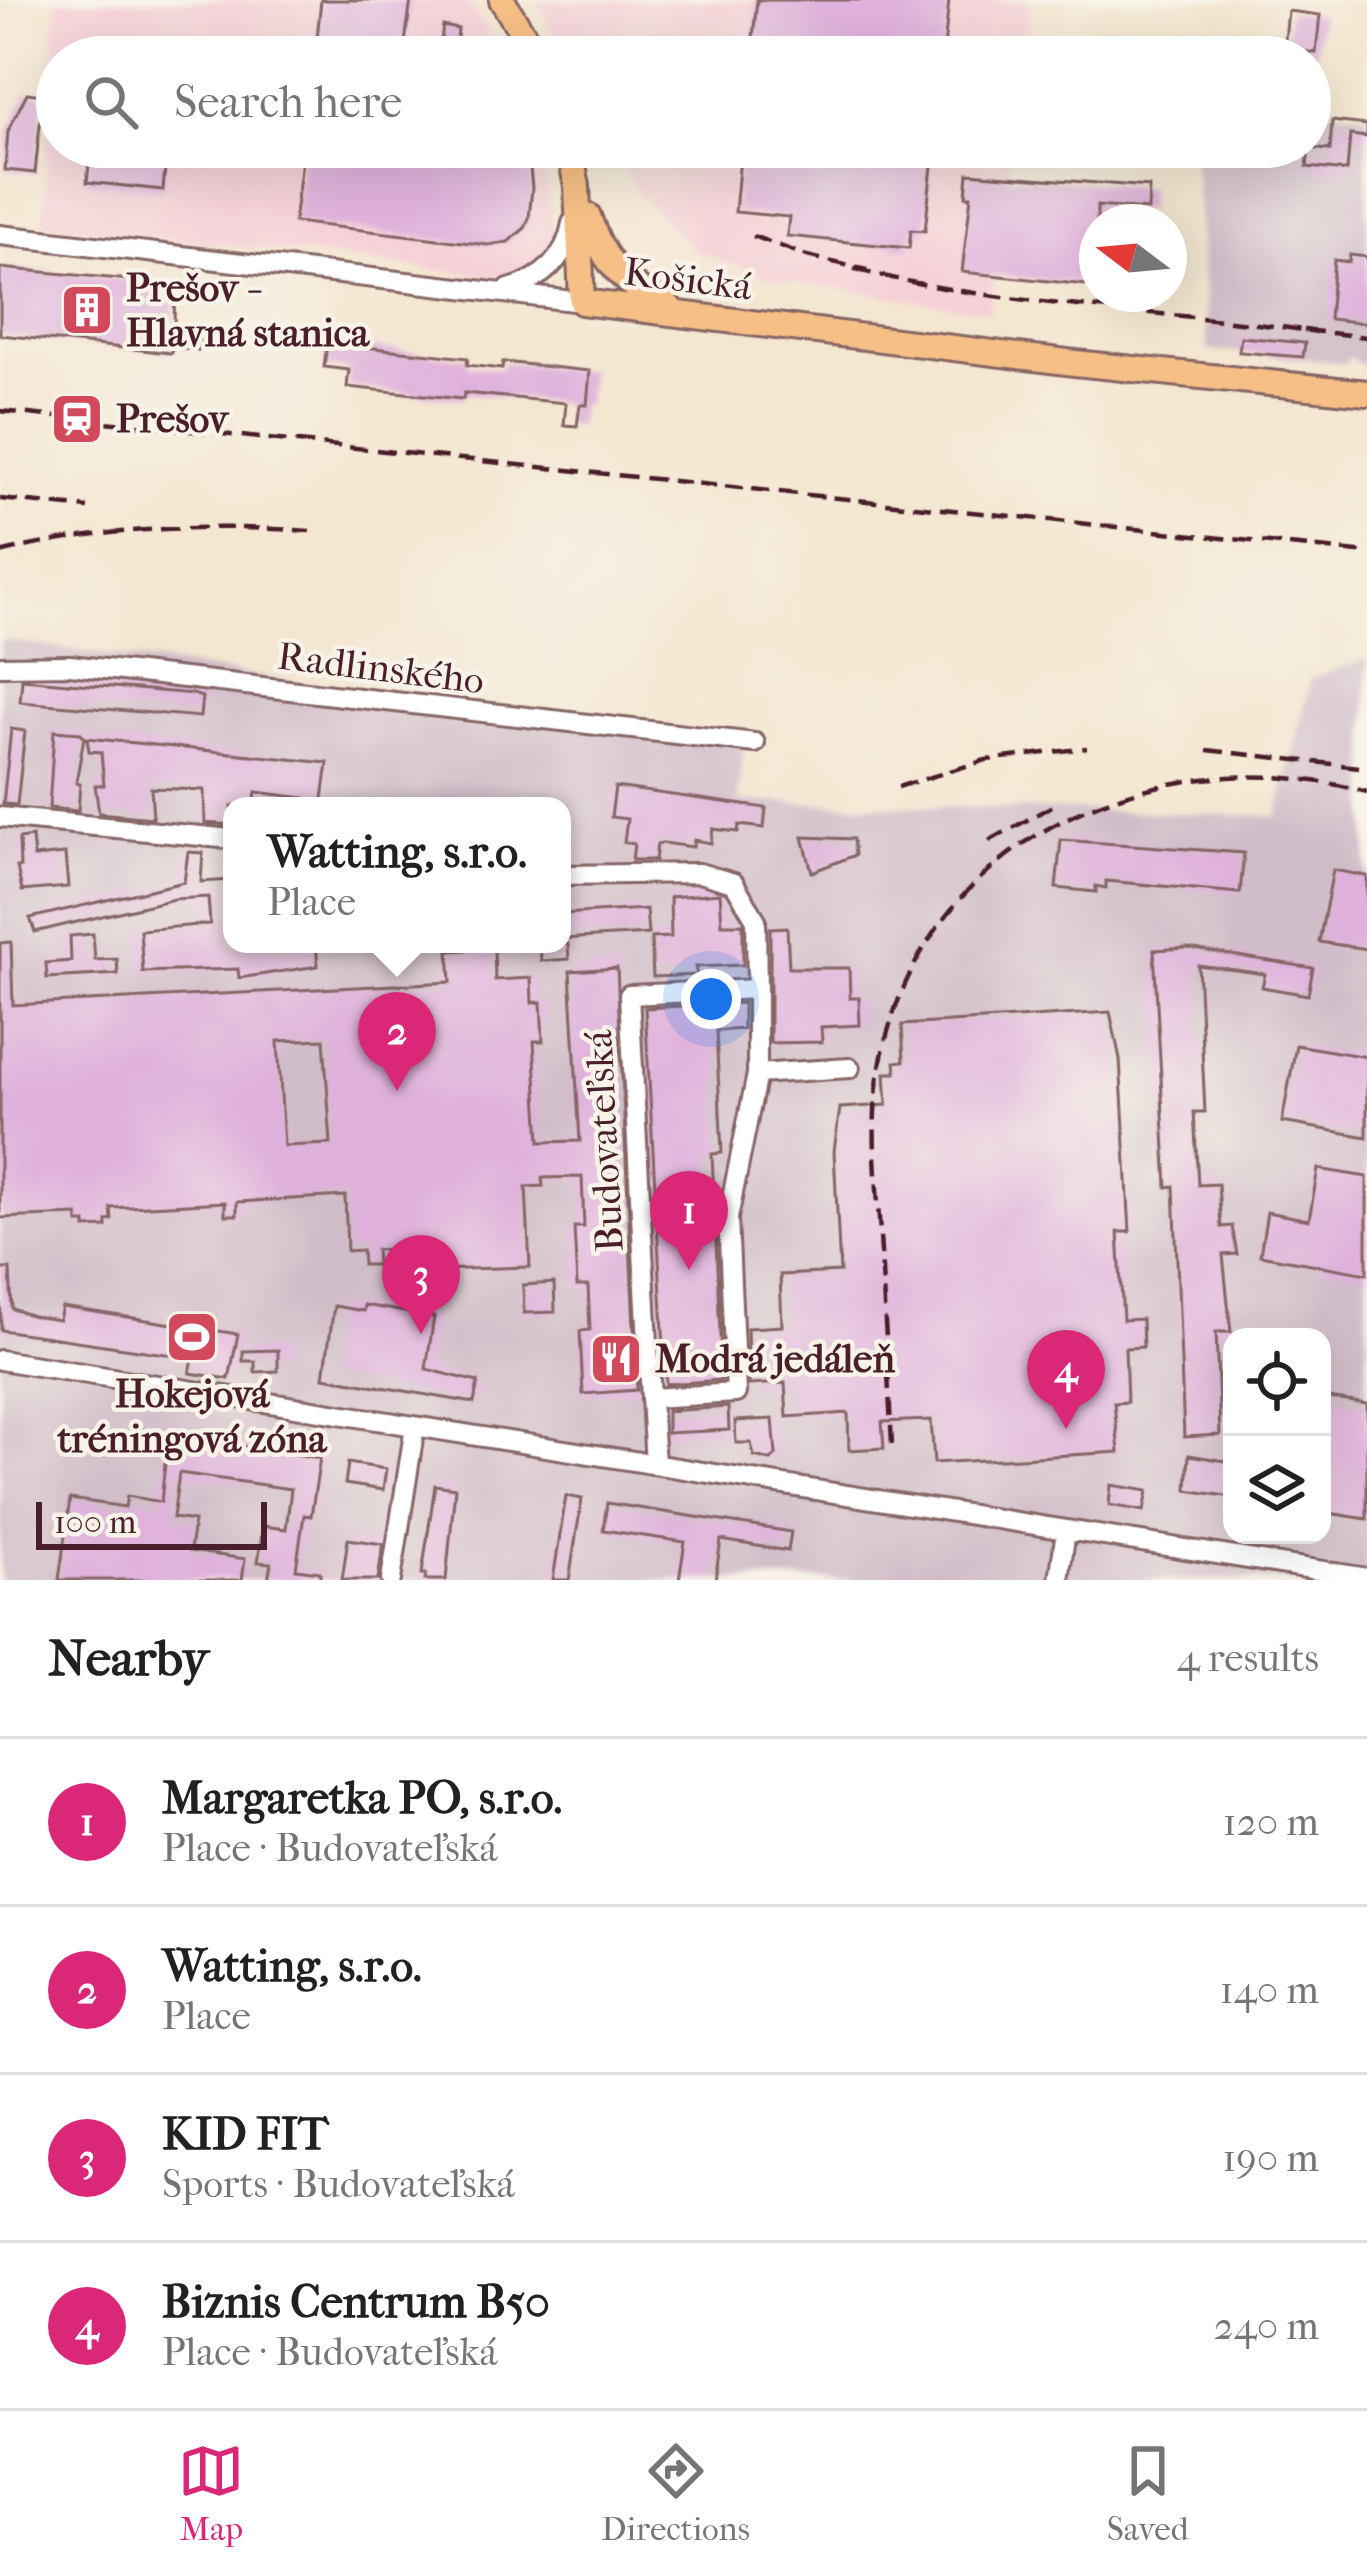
<!DOCTYPE html>
<html lang="en">
<head>
<meta charset="utf-8">
<style>
	:root { --surface:#fff; --page:#f2f2f2; --text:#202124; --muted:#757577; --line:#e0e0e0; --accent:#db2777 }
	body { margin:0; font-family:"IM FELL French Canon",serif; background:var(--page); color:var(--text) }
	.controls { position:absolute; right:36px; bottom:36px; display:grid; overflow:hidden; border-radius:24px; box-shadow:0 12px 48px #0002 }
	.controls button { width:108px; height:108px; display:grid; place-items:center; padding:0; border:0; border-bottom:3px solid var(--line); background:var(--surface); color:var(--text); font:60px sans-serif }
	.compass { position:absolute; left:1079px; top:204px; width:108px; height:108px; border-radius:50%; background:var(--surface); box-shadow:0 12px 48px #0002; rotate:286deg }
	.scale { position:absolute; left:36px; bottom:30px; width:231px; box-sizing:border-box; padding-left:12px; border:6px solid #4a1f2b; border-top:0; font-size:33px; line-height:42px; white-space:nowrap; color:#4a1f2b; -webkit-text-stroke:9px #f7f3e8; paint-order:stroke }
	.you { position:absolute; left:711px; top:999px; width:42px; height:42px; margin:-30px; border:9px solid #fff; border-radius:50%; background:#1a73e8; box-shadow:0 0 0 18px #1a73e833 }
	.badge { display:grid; place-items:center; width:78px; height:78px; border-radius:50%; background:var(--accent); color:#fff; font-size:39px; font-weight:700 }
	.pin { position:absolute; translate:-50% -99px; filter:drop-shadow(0 3px 6px #0008) }
	.pin::after { content:''; position:absolute; top:63px; width:42px; height:36px; background:inherit; clip-path:polygon(0 0,100% 0,50% 100%) }
	.popup { position:absolute; left:223px; top:797px; width:348px; height:156px; box-sizing:border-box; display:grid; place-content:center; border-radius:24px; background:var(--surface); filter:drop-shadow(0 3px 9px #0005); font-size:39px; white-space:nowrap; color:var(--muted) }
	.popup b { font-size:45px; color:var(--text) }
	.popup::after { content:''; position:absolute; left:50%; top:100%; margin-left:-24px; border:24px solid transparent; border-top-color:var(--surface) }
	.list { margin:0; padding:0; list-style:none }
	h2 { display:flex; justify-content:space-between; align-items:center; height:156px; margin:0; padding:0 48px; font-size:51px }
	h2 small { font-size:39px; font-weight:400; color:var(--muted) }
	.list li { display:grid; grid-template-columns:78px 1fr auto; gap:36px; align-items:center; box-sizing:border-box; height:168px; padding:0 48px; border-top:3px solid var(--line) }
	.list b { display:block; font-size:45px; white-space:nowrap }
	.list p { margin:0; font-size:39px; white-space:nowrap; color:var(--muted) }
	.list em { font-size:39px; font-style:normal; color:var(--muted) }
	.icon { flex:none; width:66px; height:66px; fill:none; stroke:currentColor; stroke-width:2; stroke-linecap:round; stroke-linejoin:round }
	.map { position:relative; flex:none; width:1367px; height:1580px; overflow:hidden }
	.search { position:absolute; background:var(--surface); box-shadow:0 12px 48px #0002; left:36px; right:36px; top:36px; height:132px; display:flex; align-items:center; gap:30px; box-sizing:border-box; padding:0 42px; border-radius:66px; color:var(--muted); font-size:45px }
	.sheet { height:828px; background:var(--surface) }
	nav { display:flex; justify-content:space-around; align-items:center; box-sizing:border-box; height:168px; border-top:3px solid var(--line); background:var(--surface); font-size:33px; color:var(--muted) }
	nav a { display:grid; justify-items:center; gap:6px }
	nav .on { color:var(--accent) }
	.map>svg:first-child { display:block }
	.built { fill:#f6cfd7 }
	.industrial { fill:#d1bdc9; fill-rule:evenodd }
	.building { fill:#e0b1dc; fill-rule:evenodd }
	.lines { fill:none; stroke-linecap:round; stroke-linejoin:round }
	.minor-casing { stroke:#866565; stroke-width:24 }
	.major-casing { stroke:#866565; stroke-width:30 }
	.minor { stroke:#fff; stroke-width:18 }
	.major { stroke:#f5bf86; stroke-width:24 }
	.rail { stroke:#4a1f2b; stroke-width:4.5; stroke-dasharray:18 9; stroke-linecap:butt }
	.labels { text-anchor:middle; dominant-baseline:central; stroke-width:9; stroke-linejoin:round; paint-order:stroke }
	.street-label { font-size:39px; fill:#4a1f2b; stroke:#f7f3e8 }
	.poi-label { font-size:39px; font-weight:bold; fill:#4a1f2b; stroke:#f7f3e8; text-anchor:start }
</style>
</head>
<body>
<div class="map">
<svg width="1367" height="1580" viewBox="0 0 1367 1580">
	<rect width="100%" height="100%" fill="#f7f3e8"/>
	<filter id="ink" filterUnits="userSpaceOnUse"><feTurbulence type="fractalNoise" baseFrequency=".00833" numOctaves="2"/><feDisplacementMap in="SourceGraphic" scale="24" xChannelSelector="R" yChannelSelector="G"/><feConvolveMatrix kernelMatrix="1 2 1 2 8 2 1 2 1" color-interpolation-filters="sRGB"/></filter>
	<filter id="wash" filterUnits="userSpaceOnUse"><feTurbulence type="fractalNoise" baseFrequency=".004" numOctaves="4" result="noise"/><feDisplacementMap in="SourceGraphic" scale="48" xChannelSelector="R" yChannelSelector="G"/><feGaussianBlur stdDeviation="2.7" result="paint"/><feColorMatrix in="noise" values="0 0 0 0 0 0 0 0 0 0 0 0 0 0 0 0 0 1.4 0 .05"/><feComposite in="paint" operator="in"/></filter>
	<g filter="url(#wash)">
		<rect width="100%" height="100%" fill="#f4e6d0"/>
		<!-- built -->
		<path class="built" d="M56 0H466L506 57H57V147H539L556 242 544 259 510 278 43 224Z
			M536 0H1029L1024 57H567Z
			M610 147H1012L989 312 769 278 694 250 637 192Z"/>
		<!-- industrial -->
		<path class="industrial" d="M1310 108 1367 114V364L1355 363 1354 358H1347L1346 363 1208 350 1193 147H1310Z
			M0 640 744 745 738 801 1278 816 1311 678 1367 659V1580H0ZM232 806H562V944H232ZM1232 1337H1322V1535H1232Z"/>
		<g id="blocks">
			<!-- building -->
			<path class="building" d="M321 0H411L403 57H315Z
				M757 0H949L943 57H751Z
				M1288 11 1320 15 1316 53 1284 49Z
				M443 26 458 29 455 57H439Z
				M27 93 43 95 35 173 5 170 8 131Z
				M1332 121 1367 125V137L1350 135 1347 171 1307 167 1309 148 1330 150Z
				M91 147H167L163 190 87 182Z
				M304 147H528L532 188 529 218 525 228 508 242 488 245 294 222Z
				M741 147H934L925 231 911 230 909 248 787 236 789 217 735 212Z
				M968 173 1149 187 1148 210 1097 206V286L962 272 971 196H966Z
				M1350 255 1367 257V323L1329 319 1334 260 1349 262Z
				M0 268 175 284 174 325 201 327 198 350 172 347 171 353 0 335Z
				M1241 337 1305 343 1303 357 1239 352Z
				M327 343 468 358 467 365 502 369 503 362 590 371 587 405H580L577 426 564 425 566 403 464 393 463 399 347 387 349 370 324 367Z
				M22 679 193 694 202 697 200 717 20 702Z
				M11 729 25 731 17 805 3 804Z
				M54 731 81 733 84 737 76 783 80 784 78 811 49 808Z
				M87 738 328 763 322 806H304L305 798 256 792 254 806H232V825L205 823 204 790 151 788 153 818 99 813 95 785H104L101 752 89 751Z
				M615 787 766 808 764 828 739 825 738 832 713 829 711 843 694 840 693 847 663 843 657 844 655 860H632L634 844 624 842 627 819 611 817Z
				M32 837 34 857 65 854 68 887 22 891 17 867H20L19 839Z
				M803 837 853 839 855 855 812 872Z
				M1061 840 1244 853 1240 893 1106 881V888L1096 886V892L1056 888Z
				M188 852 203 853 201 882 232 880V944H316L318 966 239 978 238 969 143 972 140 930 210 924 208 897 174 899 35 932 30 918 184 882Z
				M1333 870 1367 876V949L1319 942Z
				M720 893 722 924H743V965L695 967 697 975 653 977 651 938 671 937 670 897Z
				M646 909 648 934 562 939V914Z
				M787 927 789 968H849L850 998H859L860 1025 821 1027 822 1042 770 1043V928Z
				M93 934 95 960 117 959 118 974 47 978 46 963 71 961 70 936Z
				M11 942 13 1005 451 982 449 951 494 948 495 980 531 978 532 1003 541 1002 543 1041H534L540 1142 580 1141 570 971 617 968 637 1390 583 1394 580 1331 590 1330 588 1286H577L574 1227H584L582 1177 542 1178 543 1186 526 1187 530 1267 434 1270 427 1247 376 1250 377 1265H363L362 1250 347 1251 345 1196 237 1202V1215H225V1202L111 1208 112 1220 107 1221V1227L86 1228V1223H78V1215L0 1218V943ZM324 1039 331 1144 284 1146 278 1041Z
				M540 944H568L569 959 541 961Z
				M1188 948 1313 968 1308 995 1262 987 1265 974 1198 965 1205 1112H1194L1198 1185 1218 1184 1221 1227 1232 1226 1237 1254 1223 1255 1231 1332H1216L1220 1435 1184 1437 1174 1186 1167 1187 1154 950Z
				M743 1003V1029L716 1031 722 1153 712 1154 722 1380 666 1384 645 1008Z
				M1110 1012 1120 1059 1130 1232H1118L1123 1320 1142 1319 1143 1347 1125 1348 1127 1402 1114 1403 1119 1452 934 1463 931 1420 882 1422 884 1448 849 1450 848 1413 787 1417 785 1383 749 1385 747 1328 782 1326 780 1275 840 1272 834 1151 840 1108 887 1105 885 1073H896L895 1062 904 1061 902 1025Z
				M1296 1045 1367 1057V1137L1282 1122Z
				M1318 1169 1367 1177V1274L1260 1255 1267 1212 1309 1220Z
				M0 1269H10L12 1309 33 1316 59 1320 62 1307 238 1334 229 1379 190 1373 193 1358 1 1330Z
				M554 1283 555 1312 524 1313 523 1285Z
				M364 1305 434 1317 426 1369 478 1382 474 1403 324 1377 334 1306 363 1311Z
				M278 1350V1371L255 1372V1361H243V1351Z
				M1322 1397 1367 1404V1519L1322 1512Z
				M728 1407 729 1430 667 1433V1411Z
				M773 1419 776 1455 771 1460 754 1456 751 1443H736L735 1421Z
				M168 1435 320 1458 311 1516 304 1515 296 1569 320 1572V1580H268L271 1563 258 1562 263 1526 286 1529 291 1489 179 1473 173 1518 194 1521 190 1551 245 1559 242 1580H59L70 1499 125 1507 127 1496 161 1502Z
				M1189 1455 1232 1462V1497L1187 1490Z
				M348 1463 386 1469 383 1490 345 1484Z
				M435 1485 455 1488 446 1580H425L426 1574H422Z
				M1111 1485 1148 1491 1144 1511 1109 1505Z
				M566 1496 582 1499 569 1580H553Z
				M607 1503 791 1532 788 1551 721 1540 715 1580H679L685 1542 603 1530Z
				M348 1539 383 1544 378 1580H342Z"/>
		</g>
	</g>
	<g filter="url(#ink)">
		<use href="#blocks" fill-opacity="0" stroke="#866565" stroke-width="3"/>
		<g class="lines">
			<!-- minor casing -->
			<g class="minor-casing">
				<path id="minor" d="M0 235 582 302
					M509 289C542 280 567 258 572 223
					M0 666 70 665 755 743
					M0 817 232 839
					M562 875 699 873 734 883 756 920 757 989
					M757 1074 850 1068
					M0 1360 1367 1578
					M651 1398 736 1393 728 1218 757 1074V989L629 995 651 1398 655 1464
					M391 1580 415 1426
					M1059 1580 1066 1530"/>
			</g>
			<!-- major casing -->
			<g class="major-casing">
				<path id="major" d="M502 0 537 57
					M569 147 577 186 582 302 1075 363 1367 393
					M588 216C604 265 624 284 669 307"/>
			</g>
			<!-- minor -->
			<use href="#minor" class="minor"/>
			<!-- major -->
			<use href="#major" class="major"/>
			<!-- rail -->
			<path class="rail" d="M753 236 807 256 867 270
				M854 269C1005 308 1163 309 1317 332
				M1304 330 1367 337
				M0 411 1367 553
				M0 499 88 508
				M0 553C101 527 205 524 310 531
				M1207 750 1367 768
				M898 787 986 760 1087 748
				M989 841 1054 805
				M892 1444C888 1374 884 1305 880 1235 877 1181 870 1126 879 1072 917 840 1154 734 1367 792"/>
		</g>
	</g>
	<!-- icons -->
	<defs>
		<g id="building-square" transform="scale(2.7)"><rect x="-9" y="-9" width="18" height="18" rx="4" fill="#d1495b" stroke="#f7f3e8"/><path d="M-4-6H4V6H1V3H-1V6H-4ZM-2.5-4.3h1.7v1.8h-1.7ZM.8-4.3h1.7v1.8H.8ZM-2.5-1h1.7V.8h-1.7ZM.8-1h1.7V.8H.8Z" fill="#fff"/></g>
		<g id="station-square" transform="scale(2.7)"><rect x="-9" y="-9" width="18" height="18" rx="4" fill="#d1495b" stroke="#f7f3e8"/><path d="M-3-6H3Q5-6 5-4V2Q5 4 3 4L4.5 6H3L1.5 4h-3L-3 6H-4.5L-3 4Q-5 4-5 2V-4Q-5-6-3-6ZM-3.5-4v3h7v-3ZM-3.5 1v1.5H-2V1ZM2 1v1.5H3.5V1Z" fill="#fff"/></g>
		<g id="stadium-square" transform="scale(2.7)"><rect x="-9" y="-9" width="18" height="18" rx="4" fill="#d1495b" stroke="#f7f3e8"/><path d="M0-5a6.5 5 0 1 0 0 10a6.5 5 0 1 0 0-10ZM-3.5-1.8h7v3.6h-7Z" fill="#fff"/></g>
		<g id="restaurant-square" transform="scale(2.7)"><rect x="-9" y="-9" width="18" height="18" rx="4" fill="#d1495b" stroke="#f7f3e8"/><path d="M-5-6h1v4h1v-4h1v4h1v-4h1v5L-1.5 .5V6h-2V.5L-5-1ZM5-6V6H3V1.5H1.5Q1.5-4 5-6Z" fill="#fff"/></g>
	</defs>
	<g fill-rule="evenodd">
		<use href="#building-square" x="87" y="310"/>
		<use href="#station-square" x="77" y="419"/>
		<use href="#stadium-square" x="192" y="1337"/>
		<use href="#restaurant-square" x="616" y="1359"/>
	</g>
	<g class="labels">
		<!-- street labels -->
		<g class="street-label">
			<text transform="translate(688 279) rotate(7)">Košická</text>
			<text transform="translate(381 668) rotate(7)">Radlinského</text>
			<text transform="translate(604 1141) rotate(-93)">Budovateľská</text>
		</g>
		<!-- poi labels -->
		<g class="poi-label">
			<text x="126" y="288">Prešov -<tspan x="126" dy="45">Hlavná stanica</tspan></text>
			<text x="116" y="419">Prešov</text>
			<text x="655" y="1359">Modrá jedáleň</text>
			<text x="192" y="1394" text-anchor="middle">Hokejová<tspan x="192" dy="45">tréningová zóna</tspan></text>
		</g>
	</g>
</svg>
<div class="controls">
<button><svg class="icon" aria-label="locate" viewBox="0 0 24 24"><circle cx="12" cy="12" r="6"/><path d="M12 2v4M12 18v4M2 12h4M18 12h4"/></svg></button>
<button><svg class="icon" aria-label="layers" viewBox="0 0 24 24"><path d="M12 4l9 5-9 5-9-5zM3 14l9 5 9-5"/></svg></button>
</div>
<svg class="compass" viewBox="-18 -18 36 36"><path d="M0-13l5 13h-10z" fill="#e53935"/><path d="M0 13l5-13h-10z" fill="#757577"/></svg>
<div class="scale">100 m</div>
<div class="you"></div>
<div class="pin badge" style="left:689px;top:1270px">1</div>
<div class="pin badge" style="left:397px;top:1091px">2</div>
<div class="popup"><b>Watting, s.r.o.</b>Place</div>
<div class="pin badge" style="left:421px;top:1334px">3</div>
<div class="pin badge" style="left:1066px;top:1429px">4</div>
<div class="search"><svg class="icon" aria-label="search" viewBox="0 0 24 24"><circle cx="10" cy="10" r="6"/><path d="M15 15l6 6"/></svg>Search here</div>
</div>
<section class="sheet">
<h2>Nearby<small>4 results</small></h2>
<ul class="list">
<li><span class="badge">1</span><div><b>Margaretka PO, s.r.o.</b><p>Place · Budovateľská</p></div><em>120 m</em></li>
<li><span class="badge">2</span><div><b>Watting, s.r.o.</b><p>Place</p></div><em>140 m</em></li>
<li><span class="badge">3</span><div><b>KID FIT</b><p>Sports · Budovateľská</p></div><em>190 m</em></li>
<li><span class="badge">4</span><div><b>Biznis Centrum B50</b><p>Place · Budovateľská</p></div><em>240 m</em></li>
</ul>
</section>
<nav>
<a class="on"><svg class="icon" aria-label="map" viewBox="0 0 24 24"><path d="M3 6l6-2 6 2 6-2v14l-6 2-6-2-6 2zM9 4v14M15 6v14"/></svg>Map</a>
<a><svg class="icon" aria-label="directions" viewBox="0 0 24 24"><path d="M12 3l9 9-9 9-9-9zM9 14v-3h6M13 9l2 2-2 2"/></svg>Directions</a>
<a><svg class="icon" aria-label="saved" viewBox="0 0 24 24"><path d="M7 4h10v16l-5-4-5 4z"/></svg>Saved</a>
</nav>
</body>
</html>
